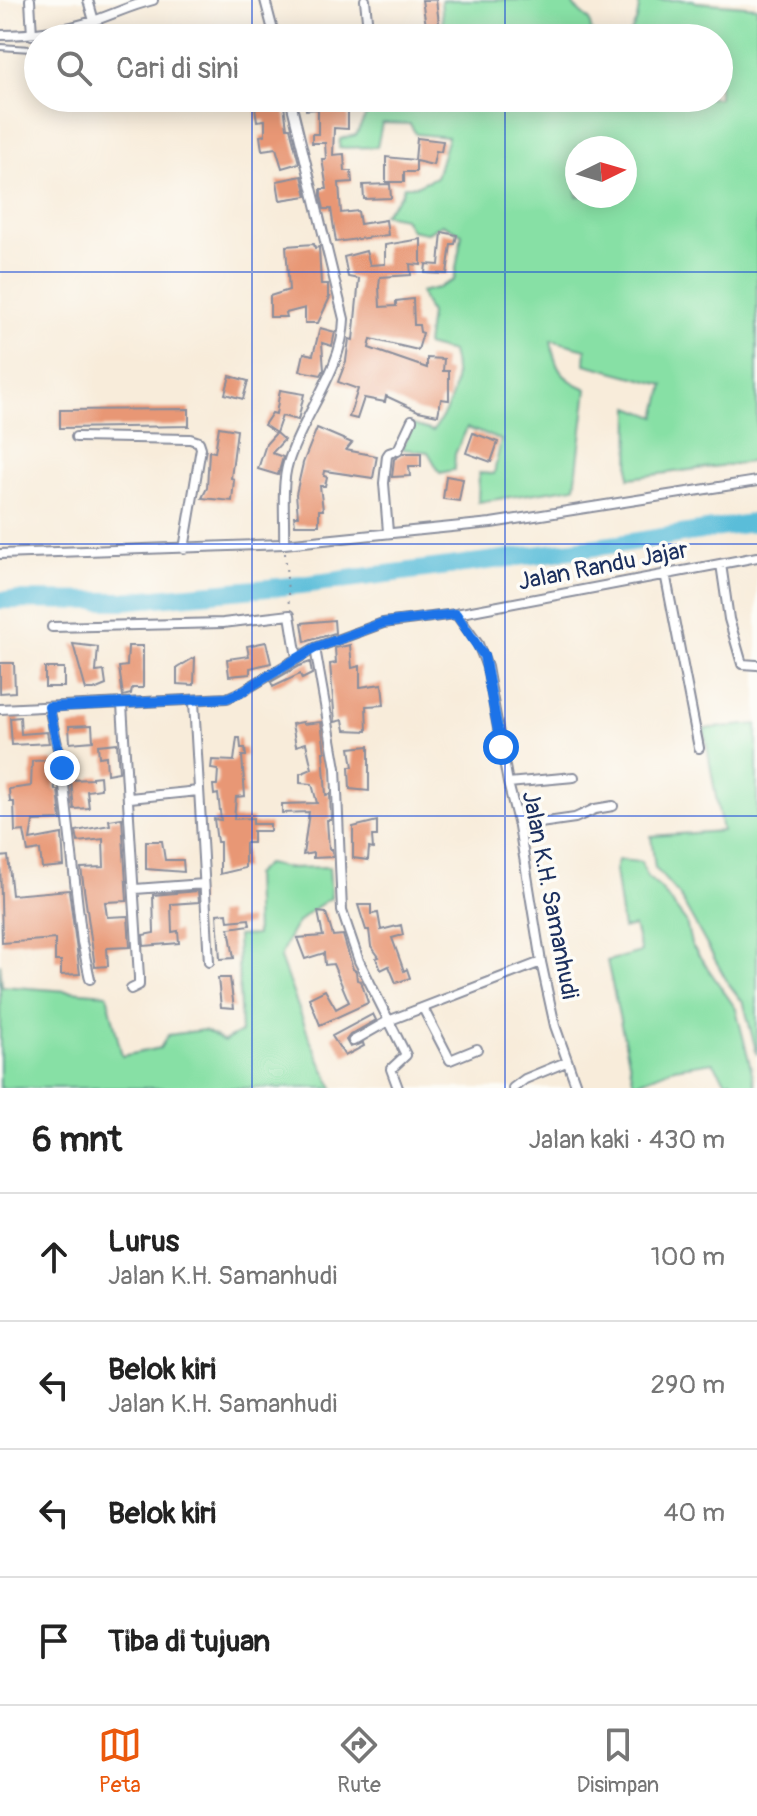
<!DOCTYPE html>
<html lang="id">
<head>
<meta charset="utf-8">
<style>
	:root { --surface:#fff; --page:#f2f2f2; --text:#222; --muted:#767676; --line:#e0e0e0; --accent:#ea580c }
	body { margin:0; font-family:Pangolin,sans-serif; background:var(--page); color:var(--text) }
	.compass { position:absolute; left:565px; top:136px; width:72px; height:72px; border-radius:50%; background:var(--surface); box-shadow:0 4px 20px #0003; rotate:85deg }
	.stop { position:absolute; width:24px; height:24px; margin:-18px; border:6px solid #1a73e8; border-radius:50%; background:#fff }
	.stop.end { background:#1a73e8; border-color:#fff; box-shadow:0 2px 8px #0008 }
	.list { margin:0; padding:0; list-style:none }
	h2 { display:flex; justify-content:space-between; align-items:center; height:104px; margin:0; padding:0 32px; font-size:34px }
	h2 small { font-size:26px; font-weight:400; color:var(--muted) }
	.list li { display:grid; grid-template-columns:52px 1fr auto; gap:24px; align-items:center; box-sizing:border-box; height:128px; padding:0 32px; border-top:2px solid var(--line) }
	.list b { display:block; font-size:30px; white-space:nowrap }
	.list p { margin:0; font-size:26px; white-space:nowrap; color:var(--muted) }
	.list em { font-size:26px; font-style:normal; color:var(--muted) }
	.icon { flex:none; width:44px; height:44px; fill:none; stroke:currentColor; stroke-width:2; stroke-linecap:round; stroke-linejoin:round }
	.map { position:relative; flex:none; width:757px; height:1088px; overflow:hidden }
	.search { position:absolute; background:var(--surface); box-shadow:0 4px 20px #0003; left:24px; right:24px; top:24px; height:88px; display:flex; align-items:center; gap:20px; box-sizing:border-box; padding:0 28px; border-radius:44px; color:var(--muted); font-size:30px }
	.sheet { height:616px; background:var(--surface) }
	nav { display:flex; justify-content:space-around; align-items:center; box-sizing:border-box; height:112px; border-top:2px solid var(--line); background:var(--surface); font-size:22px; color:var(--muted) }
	nav a { display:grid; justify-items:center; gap:4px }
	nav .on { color:var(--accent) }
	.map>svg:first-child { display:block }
	.green { fill:#87e0a5; stroke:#518882; stroke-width:2; fill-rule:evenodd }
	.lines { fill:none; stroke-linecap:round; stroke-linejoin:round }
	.river { stroke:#5abdd9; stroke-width:18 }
	.building { fill:#e89775 }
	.lane-casing { stroke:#8a8e9c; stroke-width:8 }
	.street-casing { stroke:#8a8e9c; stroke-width:12 }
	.path { stroke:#8a8e9c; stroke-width:2; stroke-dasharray:2 6; stroke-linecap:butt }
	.lane { stroke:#fff; stroke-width:4 }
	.street { stroke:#fff; stroke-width:8 }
	.route { stroke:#1a73e8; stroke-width:10 }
	.grid { fill:none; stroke:#1d4ed8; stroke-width:2; stroke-opacity:0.55 }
	.labels { text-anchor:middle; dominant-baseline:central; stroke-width:7; stroke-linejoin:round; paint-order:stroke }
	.street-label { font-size:24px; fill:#1b2f5e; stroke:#fdfcf7 }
</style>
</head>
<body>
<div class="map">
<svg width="757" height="1088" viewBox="0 0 757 1088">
	<rect width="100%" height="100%" fill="#fdfcf7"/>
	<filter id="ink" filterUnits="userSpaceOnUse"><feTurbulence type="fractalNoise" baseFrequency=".0125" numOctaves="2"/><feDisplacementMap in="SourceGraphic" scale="16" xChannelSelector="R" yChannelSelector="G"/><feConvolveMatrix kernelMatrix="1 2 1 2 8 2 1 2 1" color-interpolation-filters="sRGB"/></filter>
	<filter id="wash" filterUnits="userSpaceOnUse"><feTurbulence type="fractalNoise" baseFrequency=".006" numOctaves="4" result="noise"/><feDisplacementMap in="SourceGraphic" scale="32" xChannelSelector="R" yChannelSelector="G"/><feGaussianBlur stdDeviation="1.8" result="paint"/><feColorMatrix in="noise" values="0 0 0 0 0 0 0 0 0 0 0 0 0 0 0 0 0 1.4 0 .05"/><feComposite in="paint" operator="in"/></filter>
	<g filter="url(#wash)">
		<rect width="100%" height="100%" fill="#f8ecda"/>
		<!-- green -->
		<path class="green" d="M441 0H572L574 7 589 20 593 38H444Z
			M640 0H693L696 2 757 7V461L629 478 630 407 656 417 664 385 585 364 586 349 551 340C555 368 560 378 587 389L575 487 478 502 479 473 494 474 501 440 467 428 455 454 454 470 440 473 428 452 402 449 413 425 433 431C451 406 461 383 452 352L426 345 430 314 420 292 438 288 454 280 462 234 442 224 426 233 411 230 404 218 383 214 401 195 404 186H416L436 177 448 137 416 134 410 124 382 123 377 147 339 148 340 139 356 135 367 113 363 98H719V38H628L637 20ZM577 148H625V196H577Z
			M757 724V1055L744 1004 728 983 679 895 655 868 651 836 722 831 704 729Z
			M618 860 641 862 647 877 661 889 686 922 691 944 736 1009 756 1088H735L731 1080 727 1083 713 1062 674 1068 634 1084 607 961 641 952 634 926 623 929 615 870Z
			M266 864 288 868 329 867 331 898C300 917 293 922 280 958L311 1042 333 1088H0V963L2 986 107 994 122 1056 160 1048 168 1035 204 1030 224 1041 241 1032 237 936 256 935 254 875Z"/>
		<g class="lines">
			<!-- river -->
			<path class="river" d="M0 600 123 601 301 585 619 544 757 522"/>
		</g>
		<g id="blocks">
			<!-- building -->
			<path class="building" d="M422 0H436L440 30 427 32Z
				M261 98H283L287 128H290L299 163 282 168 276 148 262 150 260 136 265 135V120L257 121 255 107 262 106Z
				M358 98 359 108H348V129L334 128 333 155 344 154 345 171H351L352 182 339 183 341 213 358 211 360 224 386 220 388 235 336 242 331 209H324L321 196V189H327L322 159H326L325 143H312V134H318V109L306 110V100Z
				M417 138 443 141 441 152 436 151 433 165 416 161V172H404V182H386V157L415 160Z
				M302 176 307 196 280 200 277 181Z
				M390 184 391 198 364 199 363 185Z
				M442 232 457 235 455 244H451L447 274 425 273 426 264 439 265Z
				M421 239V265L410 264 411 275 380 277 379 286 380 307 396 306V301L413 299 414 325H419L420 332 423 333 418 350 371 339 369 348 427 368V358L444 359 443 371H449V400L441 399 438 415 418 411 386 396 385 402 364 398 357 419 349 417 358 389 338 382 346 361 349 339 353 340 359 279 348 277 344 257 366 251 370 265 385 264V245Z
				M314 244 315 248 319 247 321 284H328V297H330L318 323H305V308L286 313 287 317H270V296L289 290 286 246Z
				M320 328 335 332 332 346 322 343 324 370 321 375 300 371 304 353 313 355Z
				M230 376 248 381 243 399 225 394Z
				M280 390 304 394 298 420 282 416 276 433 264 425 272 413 276 414Z
				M189 409V426L60 428V410Z
				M219 427 237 430 231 478 234 479 232 501 202 498 207 488 209 451 215 452Z
				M317 428 352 443 346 450 377 456 373 478 325 471 324 476 327 477 325 486H320L323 510H319V525H295L294 516H298L296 494 303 463Z
				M276 433 284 440 272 453 283 457 278 475 258 469 266 444Z
				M473 433 498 442 491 462 466 453Z
				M404 453H421V466H409L410 476 392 477 394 459Z
				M446 476 463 479 459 501 443 499Z
				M334 620 335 633 305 642 302 623Z
				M266 642 271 663 250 668V674L229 676 227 659 249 656 247 646Z
				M73 644 98 647 96 672 104 671 106 685 94 690H86Z
				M350 645 352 668 360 666V687L382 684 384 705 366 706 367 731 345 730 343 720 335 722 330 664 336 663 335 648Z
				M128 646H143V688H132L131 694 123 696 119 667 127 666Z
				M195 657 194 685 177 684V668Z
				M310 662 312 674 302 679 300 674 273 687 271 682 299 666Z
				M0 663H14L15 692 0 693Z
				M45 668H64V687H45Z
				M20 717 21 734 47 732 49 743 12 745 10 718Z
				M303 722V724L321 722 325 752H323L326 795 330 794 331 820H327L329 849H332L333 857 313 858V853L303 855 309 812 282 813V804L317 803 312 784 300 783V774L312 769 306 743 296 746 292 724Z
				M92 725 93 741 70 743 69 726Z
				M237 738H240L241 748H245L246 756H242L245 796 236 797 234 819 253 818V824H270V831H253V843H245V868L220 874V842H217L214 819 221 820 218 794 214 795 213 785H217L218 770 211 769 212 760 234 761Z
				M117 743 119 772 107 774 106 756 99 757 98 745Z
				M369 746V791L350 789 349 767H353L350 748Z
				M53 760 55 790H58L61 820 33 821 30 840 62 834 64 866 42 868 40 850 28 852 24 831 15 832 14 802H10L9 789 31 786 32 761Z
				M100 776 101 789 87 791 89 808 74 809 71 780 92 779V777Z
				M122 818 127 901 105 902 107 917 128 916 130 947 107 948 108 966 95 967 81 868 104 867 103 839 78 842 76 831 110 825 109 820Z
				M377 821V836H372L373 849 369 848 368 860 353 858V827Z
				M146 841H162L165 860H183L184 872 146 869Z
				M8 856 12 895 69 890 80 974 61 975V961H55V939L2 943 0 857Z
				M198 891 199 902 171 904 172 932 178 931 179 943 144 946 143 935 154 933 153 895Z
				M358 905H371V914L378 913 381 930 401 925 403 935 392 938 404 971 407 969 410 978 396 983 389 966 381 970 376 958 379 957 371 946 369 930H366Z
				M318 912 326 913 333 936 343 935 353 969 356 971 357 980 361 981 368 1003 320 1025 309 998 325 990 336 1009 349 1002 333 964 325 965 324 953 305 959 297 938 323 936Z
				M227 913 228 921 249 919 250 925 229 928 234 958 220 959 217 914Z
				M218 978H230L234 1008 221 1007Z
				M373 1014 376 1020 350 1035 346 1040 350 1047 363 1043 364 1046 345 1056 332 1036Z"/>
		</g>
	</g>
	<g filter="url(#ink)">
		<use href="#blocks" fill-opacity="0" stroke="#8a8e9c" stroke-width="2"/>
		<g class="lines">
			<!-- lane casing -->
			<g class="lane-casing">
				<path id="lane" d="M0 47 31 49 38 83"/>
			</g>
			<!-- street casing -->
			<g class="street-casing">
				<path id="street" d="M30 0 32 35
					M88 0 94 21
					M265 0 275 38
					M365 0 368 29
					M274 34 368 29 406 31
					M0 35C33 35 62 31 93 21 114 14 132 5 153 0
					M76 437 190 439 199 442 201 448 184 549
					M388 532 384 483 387 456 389 453 398 450 412 420
					M284 544C285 521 281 485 288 463 302 416 343 369 344 319L290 98
					M0 554 284 544 491 523 757 481
					M721 564 729 619 742 664 757 665
					M665 573 699 748
					M456 614 478 644 487 667 508 783 519 826 541 962 555 1026 577 1088
					M52 627 223 623 290 615 297 658
					M315 648 336 768 342 911 359 961 406 1055 391 1069 398 1088
					M194 702 209 962
					M122 705 139 977V985L131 989
					M49 707 62 768 82 942 90 979
					M0 709 227 698 243 691 315 648 383 623 456 614 757 557
					M508 783 574 777
					M130 798 198 791
					M519 826 575 818 595 809 613 806
					M135 889 204 884
					M423 1008 450 1060 477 1049
					M353 1041 388 1021 541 962
					M513 1088 525 1079 566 1062"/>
			</g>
			<!-- path -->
			<path class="path" d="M285 553 289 606"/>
			<!-- lane -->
			<use href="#lane" class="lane"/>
			<!-- street -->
			<use href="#street" class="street"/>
		</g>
	</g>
	<g class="lines" filter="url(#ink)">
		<!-- route -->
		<path class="route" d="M62 768 49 707 227 698 243 691 315 648 383 623 456 614 484 656 501 747"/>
	</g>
	<!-- grid -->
	<path class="grid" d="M252 0V38M505 0V38M252 98V1088M505 98V1088M0 272H757M0 544H757M0 816H757"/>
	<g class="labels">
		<!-- street labels -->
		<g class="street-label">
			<text transform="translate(603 566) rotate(-11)">Jalan Randu Jajar</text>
			<text transform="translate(550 895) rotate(79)">Jalan K.H. Samanhudi</text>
		</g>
	</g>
</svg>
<svg class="compass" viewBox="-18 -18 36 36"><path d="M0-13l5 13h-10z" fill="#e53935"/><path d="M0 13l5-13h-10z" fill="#767676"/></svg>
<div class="stop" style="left:501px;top:747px"></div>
<div class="stop end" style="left:62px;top:768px"></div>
<div class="search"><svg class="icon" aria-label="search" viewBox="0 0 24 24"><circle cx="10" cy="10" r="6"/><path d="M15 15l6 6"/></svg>Cari di sini</div>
</div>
<section class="sheet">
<h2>6 mnt<small>Jalan kaki · 430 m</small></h2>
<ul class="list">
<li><svg class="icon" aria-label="ahead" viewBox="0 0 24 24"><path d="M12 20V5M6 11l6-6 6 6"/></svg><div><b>Lurus</b><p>Jalan K.H. Samanhudi</p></div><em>100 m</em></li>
<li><svg class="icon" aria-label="left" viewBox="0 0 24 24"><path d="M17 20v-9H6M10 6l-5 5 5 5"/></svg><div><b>Belok kiri</b><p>Jalan K.H. Samanhudi</p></div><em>290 m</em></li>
<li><svg class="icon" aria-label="left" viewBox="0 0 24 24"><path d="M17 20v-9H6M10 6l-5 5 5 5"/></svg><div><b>Belok kiri</b></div><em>40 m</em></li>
<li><svg class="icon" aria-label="arrive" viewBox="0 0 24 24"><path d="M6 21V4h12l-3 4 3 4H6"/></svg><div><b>Tiba di tujuan</b></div></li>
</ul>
</section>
<nav>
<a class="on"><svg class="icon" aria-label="map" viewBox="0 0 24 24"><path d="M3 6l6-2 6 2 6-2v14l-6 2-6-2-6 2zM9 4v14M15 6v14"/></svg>Peta</a>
<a><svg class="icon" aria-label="directions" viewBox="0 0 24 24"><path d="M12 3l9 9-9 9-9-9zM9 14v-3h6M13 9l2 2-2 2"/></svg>Rute</a>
<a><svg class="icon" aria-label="saved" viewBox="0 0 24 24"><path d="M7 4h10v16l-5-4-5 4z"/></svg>Disimpan</a>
</nav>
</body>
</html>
